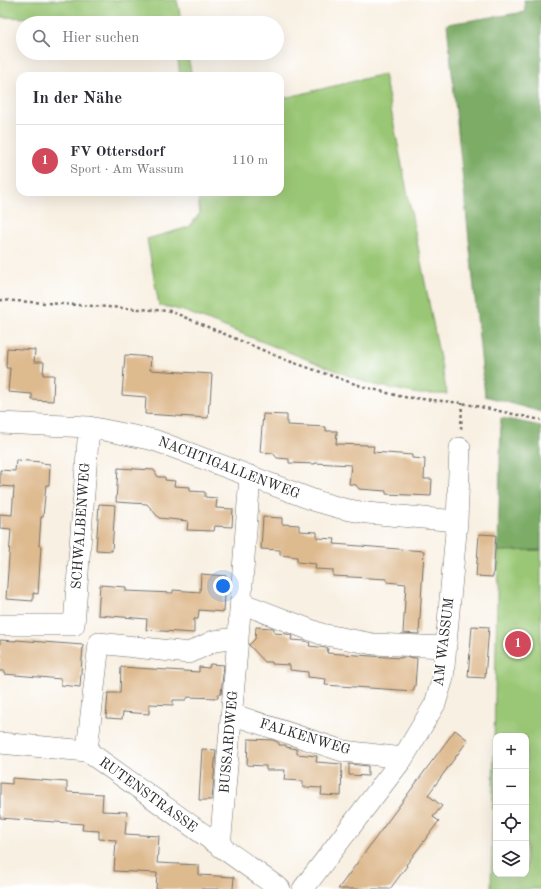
<!DOCTYPE html>
<html lang="de">
<head>
<meta charset="utf-8">
<style>
	:root { --surface:#fff; --page:#f7f7f7; --text:#2b2b33; --muted:#7c7c81; --line:#e1e1e2; --accent:#d1495b }
	body { margin:0; font-family:"Old Standard TT",serif; background:var(--page); color:var(--text) }
	.controls { position:absolute; right:12px; bottom:12px; display:grid; overflow:hidden; border-radius:8px; box-shadow:0 4px 16px #0002 }
	.controls button { width:36px; height:36px; display:grid; place-items:center; padding:0; border:0; border-bottom:1px solid var(--line); background:var(--surface); color:var(--text); font:20px sans-serif }
	.you { position:absolute; left:223px; top:586px; width:14px; height:14px; margin:-10px; border:3px solid #fff; border-radius:50%; background:#1a73e8; box-shadow:0 0 0 6px #1a73e833 }
	.badge { display:grid; place-items:center; width:26px; height:26px; border-radius:50%; background:var(--accent); color:#fff; font-size:13px; font-weight:700 }
	.pin { position:absolute; translate:-50% -50%; border:2px solid #fff; box-shadow:0 1px 4px #0006 }
	.list { margin:0; padding:0; list-style:none }
	h2 { display:flex; justify-content:space-between; align-items:center; height:52px; margin:0; padding:0 16px; font-size:17px }
	h2 small { font-size:13px; font-weight:400; color:var(--muted) }
	.list li { display:grid; grid-template-columns:26px 1fr auto; gap:12px; align-items:center; box-sizing:border-box; height:72px; padding:0 16px; border-top:1px solid var(--line) }
	.list b { display:block; font-size:15px; white-space:nowrap }
	.list p { margin:0; font-size:13px; white-space:nowrap; color:var(--muted) }
	.list em { font-size:13px; font-style:normal; color:var(--muted) }
	.icon { flex:none; width:22px; height:22px; fill:none; stroke:currentColor; stroke-width:2; stroke-linecap:round; stroke-linejoin:round }
	.map { position:relative; flex:none; width:541px; height:889px; overflow:hidden }
	.search { position:absolute; background:var(--surface); box-shadow:0 4px 16px #0002; left:16px; top:16px; width:268px; height:44px; display:flex; align-items:center; gap:10px; box-sizing:border-box; padding:0 14px; border-radius:22px; color:var(--muted); font-size:15px }
	.panel { position:absolute; background:var(--surface); box-shadow:0 4px 16px #0002; left:16px; top:72px; width:268px; height:124px; border-radius:12px }
	.map>svg:first-child { display:block }
	.green { fill:#9ac775; stroke:#627950; fill-rule:evenodd }
	.forest { fill:#7bac66; stroke:#536c48 }
	.building { fill:#deba8f }
	.lines { fill:none; stroke-linecap:round; stroke-linejoin:round }
	.minor-casing { stroke:#73706b; stroke-width:22 }
	.path { stroke:#73706b; stroke-width:2.5; stroke-dasharray:3 3; stroke-linecap:butt }
	.minor { stroke:#fff; stroke-width:21 }
	.labels { text-anchor:middle; dominant-baseline:central; stroke-width:3.5; stroke-linejoin:round; paint-order:stroke }
	.street-label { font-size:14px; fill:#2b2b2b; stroke:#fff }
</style>
</head>
<body>
<div class="map">
<svg width="541" height="889" viewBox="0 0 541 889">
	<rect width="100%" height="100%" fill="#fff"/>
	<filter id="ink" filterUnits="userSpaceOnUse"><feTurbulence type="fractalNoise" baseFrequency=".025" numOctaves="2"/><feDisplacementMap in="SourceGraphic" scale="8" xChannelSelector="R" yChannelSelector="G"/><feConvolveMatrix kernelMatrix="1 2 1 2 8 2 1 2 1" color-interpolation-filters="sRGB"/></filter>
	<filter id="wash" filterUnits="userSpaceOnUse"><feTurbulence type="fractalNoise" baseFrequency=".012" numOctaves="4" result="noise"/><feDisplacementMap in="SourceGraphic" scale="16" xChannelSelector="R" yChannelSelector="G"/><feGaussianBlur stdDeviation="0.9" result="paint"/><feColorMatrix in="noise" values="0 0 0 0 0 0 0 0 0 0 0 0 0 0 0 0 0 1.4 0 .05"/><feComposite in="paint" operator="in"/></filter>
	<g filter="url(#wash)">
		<rect width="100%" height="100%" fill="#f8f0e2"/>
		<!-- green -->
		<path class="green" d="M0 0H177L182 23 0 17Z
			M177 53H187L192 76H180Z
			M384 74 447 394H419L370 384 184 311 159 305 147 239 189 227 200 213 197 192H280V99Z
			M541 550V889H491L498 551ZM496 736H526V874H496Z"/>
		<!-- forest -->
		<path class="forest" d="M524 0H541V412L485 396 447 24 525 12Z
			M501 418 541 426V550L498 551Z"/>
		<g id="blocks">
			<!-- building -->
			<path class="building" d="M7 348 35 350 34 362H44L43 375H54L53 401 32 400V394L8 392 10 368H6Z
				M125 355 151 357 150 370 212 374 210 403H209L208 418 145 414 146 397 122 395Z
				M263 414 287 415V425L326 427V431H337L336 444 367 445V446H374L373 452 412 455V458L425 459 424 479H432L431 496 386 494V491L359 489 356 485 349 484 351 465 315 463V464L289 463V459L277 458 273 453 260 452Z
				M16 460 42 462V463L50 464 49 485H46L43 517H41L39 546H41L38 594 33 593V601L6 599 11 529 0 528V514L12 515 14 487 0 486V470L15 471Z
				M118 468 154 470 158 477H165V480L175 481 174 486 190 487V491L205 492V497L217 498 216 508 233 509 232 527 215 526 214 531 187 530 188 521 159 518 147 504 116 502Z
				M99 504 115 505 112 551 96 550Z
				M263 517 282 518V524L299 525V531L317 532V538L335 539 334 544 424 551 419 634 403 633 406 584 387 582V579L333 576V570L315 569 316 564 297 562V557L280 555V550L261 549Z
				M479 534 496 535 493 577 476 576Z
				M201 574 226 576 224 612 199 610 198 619H194V633L146 630 147 619 98 615 100 585 126 587V591L173 593V590L200 592Z
				M472 626 489 627 485 678 468 677Z
				M256 627 273 628 274 629V633L287 634 292 636 291 640 305 641 310 643 309 646 328 648 327 653 401 658V657L417 658 415 687H414V691L325 685 326 679 308 677V672L290 670V665L272 664V662H265L249 645 255 639Z
				M0 640 16 641V640L83 645 80 687 61 685V679L4 674V671H0Z
				M210 664 224 665 221 694H218V698L188 697 186 700H173V705L149 704V714L123 712 122 719 106 718 108 693H120L121 667 199 672V667L209 668Z
				M455 730 468 740 428 795 442 806 433 817 439 821 406 865 407 866 390 889H338Z
				M248 739 273 740 279 743V745H286V747L297 749V754L317 756 316 762 342 764 341 796 321 795 322 788 303 787V781L284 780 285 770H266V766L247 765Z
				M202 749 216 750 212 800H199Z
				M349 764 368 766V776L349 775Z
				M12 778 67 782V792L103 794 102 811 127 812 125 834 159 836 157 863 199 865V875L234 877 233 889H156L157 873 114 871 116 840 99 839V831L82 830 83 824 0 818V783L12 784Z"/>
		</g>
	</g>
	<g filter="url(#ink)">
		<use href="#blocks" fill-opacity="0" stroke="#73706b" stroke-width="1"/>
		<g class="lines">
			<!-- minor casing -->
			<g class="minor-casing">
				<path id="minor" d="M0 423 89 427 154 440 316 501 344 509 367 513 457 521
					M241 603 321 634 373 644 446 647
					M0 625H74L89 427
					M231 714 343 751 403 758
					M0 743 87 751 280 889
					M87 751 99 643 189 653 214 641 238 638 250 476
					M220 847 238 638
					M303 889 403 758 435 704 443 678 457 521 460 448"/>
			</g>
			<!-- path -->
			<path class="path" d="M0 300 170 311 286 360 361 386 403 397 462 403 541 420
				M461 429 462 403"/>
			<!-- minor -->
			<use href="#minor" class="minor"/>
		</g>
	</g>
	<g class="labels">
		<!-- street labels -->
		<g class="street-label">
			<text transform="translate(229 468) rotate(21)">NACHTIGALLENWEG</text>
			<text transform="translate(81 526) rotate(-86)">SCHWALBENWEG</text>
			<text transform="translate(444 642) rotate(-83)">AM WASSUM</text>
			<text transform="translate(305 737) rotate(17)">FALKENWEG</text>
			<text transform="translate(229 742) rotate(-85)">BUSSARDWEG</text>
			<text transform="translate(148 795) rotate(36)">RUTENSTRASSE</text>
		</g>
	</g>
</svg>
<div class="controls">
<button>+</button>
<button>−</button>
<button><svg class="icon" aria-label="locate" viewBox="0 0 24 24"><circle cx="12" cy="12" r="6"/><path d="M12 2v4M12 18v4M2 12h4M18 12h4"/></svg></button>
<button><svg class="icon" aria-label="layers" viewBox="0 0 24 24"><path d="M12 4l9 5-9 5-9-5zM3 14l9 5 9-5"/></svg></button>
</div>
<div class="you"></div>
<div class="pin badge" style="left:518px;top:644px">1</div>
<div class="search"><svg class="icon" aria-label="search" viewBox="0 0 24 24"><circle cx="10" cy="10" r="6"/><path d="M15 15l6 6"/></svg>Hier suchen</div>
<section class="panel">
<h2>In der Nähe<small></small></h2>
<ul class="list">
<li><span class="badge">1</span><div><b>FV Ottersdorf</b><p>Sport · Am Wassum</p></div><em>110 m</em></li>
</ul>
</section>
</div>
</body>
</html>
